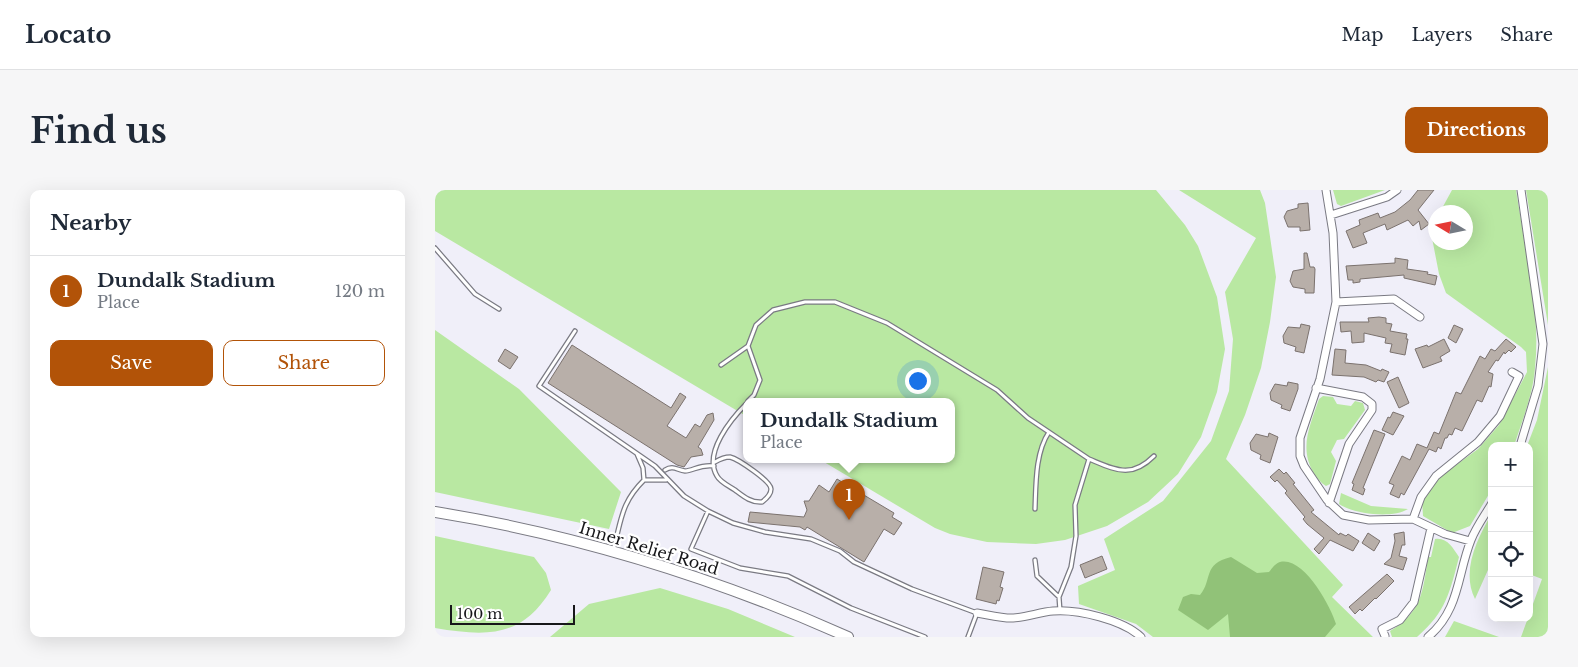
<!DOCTYPE html>
<html lang="en">
<head>
<meta charset="utf-8">
<style>
	:root { --surface:#fff; --page:#f6f6f7; --text:#1f2937; --muted:#747a83; --line:#e0e1e3; --accent:#b25308 }
	body { margin:0; font-family:"Libre Baskerville",serif; background:var(--page); color:var(--text) }
	.controls { position:absolute; right:15px; bottom:15px; display:grid; overflow:hidden; border-radius:10px; box-shadow:0 5px 20px #0002 }
	.controls button { width:45px; height:45px; display:grid; place-items:center; padding:0; border:0; border-bottom:1px solid var(--line); background:var(--surface); color:var(--text); font:25px sans-serif }
	.compass { position:absolute; left:993px; top:15px; width:45px; height:45px; border-radius:50%; background:var(--surface); box-shadow:0 5px 20px #0002; rotate:280deg }
	.scale { position:absolute; left:15px; bottom:12px; width:125px; box-sizing:border-box; padding-left:5px; border:2px solid #17171a; border-top:0; font-size:14px; line-height:18px; white-space:nowrap; color:#17171a; -webkit-text-stroke:4px #fff; paint-order:stroke }
	.you { position:absolute; left:482px; top:190px; width:18px; height:18px; margin:-12px; border:4px solid #fff; border-radius:50%; background:#1a73e8; box-shadow:0 0 0 8px #1a73e833 }
	.badge { display:grid; place-items:center; width:32px; height:32px; border-radius:50%; background:var(--accent); color:#fff; font-size:16px; font-weight:700 }
	.pin { position:absolute; translate:-50% -41px; filter:drop-shadow(0 1px 2px #0008) }
	.pin::after { content:''; position:absolute; top:26px; width:18px; height:15px; background:inherit; clip-path:polygon(0 0,100% 0,50% 100%) }
	.popup { position:absolute; left:308px; top:208px; width:212px; height:65px; box-sizing:border-box; display:grid; place-content:center; border-radius:10px; background:var(--surface); filter:drop-shadow(0 1px 4px #0005); font-size:16px; white-space:nowrap; color:var(--muted) }
	.popup b { font-size:19px; color:var(--text) }
	.popup::after { content:''; position:absolute; left:50%; top:100%; margin-left:-10px; border:10px solid transparent; border-top-color:var(--surface) }
	.list { margin:0; padding:0; list-style:none }
	h2 { display:flex; justify-content:space-between; align-items:center; height:65px; margin:0; padding:0 20px; font-size:21px }
	h2 small { font-size:16px; font-weight:400; color:var(--muted) }
	.list li { display:grid; grid-template-columns:32px 1fr auto; gap:15px; align-items:center; box-sizing:border-box; height:70px; padding:0 20px; border-top:1px solid var(--line) }
	.list b { display:block; font-size:19px; white-space:nowrap }
	.list p { margin:0; font-size:16px; white-space:nowrap; color:var(--muted) }
	.list em { font-size:16px; font-style:normal; color:var(--muted) }
	.actions { display:flex; gap:10px; padding:15px 20px }
	.actions a { flex:1; padding:11px 0; border:1px solid var(--accent); border-radius:10px; text-align:center; font-size:18px; color:var(--accent) }
	.actions .main { background:var(--accent); color:#fff }
	.icon { flex:none; width:28px; height:28px; fill:none; stroke:currentColor; stroke-width:2; stroke-linecap:round; stroke-linejoin:round }
	.map { position:relative; flex:none; width:1113px; height:447px; overflow:hidden; border-radius:10px }
	header { display:flex; align-items:center; gap:30px; box-sizing:border-box; height:70px; padding:0 25px; background:var(--surface); border-bottom:1px solid var(--line) }
	header strong { font-size:24px }
	nav { display:flex; gap:28px; margin-inline-start:auto; font-size:18px }
	.intro { display:flex; align-items:center; justify-content:space-between; box-sizing:border-box; height:120px; padding:0 30px }
	h1 { margin:0; font-size:35px }
	.button { padding:12px 22px; border-radius:10px; background:var(--accent); color:#fff; font-size:18px; font-weight:700 }
	main { display:flex; gap:30px; padding:0 30px }
	aside { flex:1; background:var(--surface); border-radius:10px; box-shadow:0 5px 20px #0002 }
	.map>svg:first-child { display:block }
	.green { fill:#b9e8a2 }
	.forest { fill:#91c278 }
	.building { fill:#b8afa9; stroke:#7b726e }
	.lines { fill:none; stroke-linecap:round; stroke-linejoin:round }
	.service-casing { stroke:#7a7a83; stroke-width:5.5 }
	.minor-casing { stroke:#7a7a83; stroke-width:9 }
	.primary-casing { stroke:#7a7a83; stroke-width:12 }
	.service { stroke:#fff; stroke-width:3 }
	.minor { stroke:#fff; stroke-width:7 }
	.primary { stroke:#fff; stroke-width:10 }
	.labels { text-anchor:middle; dominant-baseline:central; stroke-width:4.5; stroke-linejoin:round; paint-order:stroke }
	.street-label { font-size:16px; fill:#17171a; stroke:#fff }
</style>
</head>
<body>
<header>
<strong>Locato</strong>
<nav><a>Map</a><a>Layers</a><a>Share</a></nav>
</header>
<div class="intro"><h1>Find us</h1><a class="button">Directions</a></div>
<main>
<aside>
<h2>Nearby<small></small></h2>
<ul class="list">
<li><span class="badge">1</span><div><b>Dundalk Stadium</b><p>Place</p></div><em>120 m</em></li>
</ul>
<div class="actions"><a class="main">Save</a><a>Share</a></div>
</aside>
<div class="map">
<svg width="1113" height="447" viewBox="0 0 1113 447">
	<rect width="100%" height="100%" fill="#f0eff9"/>
	<!-- green -->
	<path class="green" d="M0 0H721L750 35 763 56 782 107 790 159 782 202 766 247 743 284 713 312 672 336 630 350 601 354 552 352 515 344 500 338 384 269H516V211H312L311 226 0 41Z
		M744 0H825L830 13 841 87 835 132 826 178 810 225 791 269 908 395 897 407 938 447H718L701 434 644 414 643 396 680 380 669 349 728 311 776 251 794 201 798 149 790 102 821 48Z
		M898 0H950L906 16 902 14Z
		M1017 0H1081C1090 58 1106 120 1100 178 1098 205 1087 231 1079 256H1057V299L1035 336 1017 343 988 326 987 311 1006 286 1043 259 1064 235 1092 182 1091 162 1086 157 1011 103 1004 84 997 48 1000 36 1001 52H1030V22H1005Z
		M1091 0H1113V135Z
		M0 140 84 199 186 302 174 339 0 302Z
		M1113 177V447H1086L1107 389 1094 384V256H1092L1102 230Z
		M888 206 898 207 902 214 916 216 920 211 928 213 930 220 909 249 902 250 896 262 901 271 895 294 891 296C886 293 884 290 880 285 863 259 875 236 884 209Z
		M906 303 936 316 973 319C957 329 919 324 904 314Z
		M1057 323V371L1040 409C1026 381 1042 349 1057 323Z
		M0 346 99 367 111 383 116 400C87 447 54 447 0 438Z
		M1000 349C1012 347 1018 358 1024 367 1015 402 1011 422 982 447H957L955 441C987 422 988 401 993 367H996Z
		M225 398 293 419 360 447H115L154 414Z
		M1019 431 1064 447H1010Z"/>
	<!-- forest -->
	<path class="forest" d="M796 367 822 383 834 382C837 378 841 373 845 372 869 366 896 417 901 434L890 447H795L793 424 773 440 743 420 748 407 756 404 765 405C778 389 767 374 796 367Z"/>
	<!-- building -->
	<path class="building" d="M983 0H999L983 20 994 34 986 40 984 31 978 36 973 30 952 40 950 34 928 43 932 53 918 58 911 41 925 35 924 30 943 23 945 28 960 22 975 10Z
		M873 13 875 40 865 41V37H853L849 27 852 21 863 18V14Z
		M869 63H872L875 77H879L880 79 879 103H870V99L858 97 855 91 858 81 869 79Z
		M960 68 973 70 972 79 993 82 992 84 1002 86 1000 95 969 88V85L925 89V92L918 93V90H913L911 76 960 73Z
		M944 127 951 128V133L957 134 955 141 972 144 971 149H973L970 165 955 162 957 154 950 153 951 148 929 143V152L917 153 916 141 906 142 905 132H934L933 128Z
		M866 134 875 136 869 163 860 161 861 157 849 153 848 146 853 137 865 138Z
		M1019 135 1028 139 1021 153 1013 148Z
		M1009 149 1015 161 1005 167 1007 171 988 178 980 159 992 155 993 157Z
		M1071 149 1081 157 1076 162 1074 160 1070 164 1069 162 1063 171 1061 170 1053 182 1058 184 1056 197 1054 196 1047 212 1042 210 1027 241 1020 238 1017 245 1014 244 1012 248H1010L1006 259 1003 257 1001 262 994 259 969 305 966 303 964 308 955 304 959 295 954 293 967 266 975 270 982 254 992 258 999 242 1004 244 1021 202 1026 204 1045 166 1050 169 1056 159 1060 161Z
		M137 155 236 218 245 203 251 207 232 236 251 248 260 234 265 237 272 225 278 223 279 230 263 257 266 259 268 265 256 267 249 277 242 275 113 193Z
		M70 159 83 167 75 179 63 171Z
		M900 159 911 160 910 173 931 175 946 181 947 179 954 182 949 192 943 190 941 192 929 187 897 185Z
		M963 187 974 213 964 218 952 192Z
		M853 192 863 194V199L855 221 846 218 847 215 836 210 835 203 840 194 852 196Z
		M958 222 969 226 958 245 947 240 953 227 955 228Z
		M939 240 950 244 928 298 930 299 928 305 917 300 919 294 917 293Z
		M834 243 843 247 835 273 825 269 826 265 816 260 815 253 821 244 833 247Z
		M844 279 849 284 851 282 860 293 858 294 879 320 876 322 904 345 905 343 911 346 913 344 924 351 918 361 895 350 884 364 879 359 889 348 872 334 868 329 870 327 850 303 852 301 842 290 840 292 835 287Z
		M402 289 459 323 457 327 467 333 459 345 449 339 429 372 372 337 370 340 365 337 313 332 315 322 369 327 372 320 369 311H374L384 295 394 302Z
		M969 342 970 355H967L964 366 972 368 968 380 949 374 956 368 960 351 959 344Z
		M933 343 945 351 939 361 927 353Z
		M667 366 672 379 650 388 645 375Z
		M548 377 569 382 565 397 568 398 564 411 562 410 561 414 541 409Z
		M952 384 959 391 941 409 940 408 927 421 925 419 920 424 914 417Z"/>
	<g class="lines">
		<!-- service casing -->
		<g class="service-casing">
			<path id="service" d="M0 58 40 104 64 119
				M140 141 104 196 220 276 249 306 273 321 298 333 330 342 376 349 405 361 419 372 477 399 542 423 533 447
				M286 175 313 156 321 135 338 120 370 112H400L452 133 562 200 593 228 654 269 640 315 641 346 636 377 624 407 625 421
				M313 211 319 205 325 190 313 156
				M654 269C681 280 696 289 719 266
				M280 272C285 269 290 267 295 267 303 269 336 291 336 299 336 305 331 309 327 312 316 313 308 306 300 300 294 296 285 292 282 286 268 263 296 229 312 213
				M230 280C238 275 242 280 250 281 258 281 265 274 279 276
				M209 290H231
				M600 319C601 295 600 263 614 242
				M273 321 256 359 305 378 353 386 416 418 490 447
				M178 360C187 330 185 314 209 290L208 278 202 264
				M600 370 602 386 624 407"/>
		</g>
		<!-- minor casing -->
		<g class="minor-casing">
			<path id="minor" d="M891 0 898 43 901 112 885 189 865 248V266L869 276 892 310 908 325 934 330 978 329 1010 344 1035 351
				M896 25 952 7 962 0
				M901 112 959 109 985 127
				M881 198 928 207 937 214V220L914 254 894 313
				M1085 256 1103 196 1108 154 1086 0
				M978 329 986 307 1001 286 1043 252 1065 226 1084 186 1077 182
				M542 423C552 425 562 427 572 428 587 429 604 422 618 421 643 419 688 430 706 447
				M950 446 947 439 965 430 979 412 996 338
				M993 447C1025 420 1022 385 1036 350 1041 337 1050 325 1057 313"/>
		</g>
		<!-- primary casing -->
		<g class="primary-casing">
			<path id="primary" d="M0 322C143 345 281 388 413 447"/>
		</g>
		<!-- service -->
		<use href="#service" class="service"/>
		<!-- minor -->
		<use href="#minor" class="minor"/>
		<!-- primary -->
		<use href="#primary" class="primary"/>
	</g>
	<g class="labels">
		<!-- street labels -->
		<g class="street-label">
			<text transform="translate(214 358) rotate(17)">Inner Relief Road</text>
		</g>
	</g>
</svg>
<div class="controls">
<button>+</button>
<button>−</button>
<button><svg class="icon" aria-label="locate" viewBox="0 0 24 24"><circle cx="12" cy="12" r="6"/><path d="M12 2v4M12 18v4M2 12h4M18 12h4"/></svg></button>
<button><svg class="icon" aria-label="layers" viewBox="0 0 24 24"><path d="M12 4l9 5-9 5-9-5zM3 14l9 5 9-5"/></svg></button>
</div>
<svg class="compass" viewBox="-18 -18 36 36"><path d="M0-13l5 13h-10z" fill="#e53935"/><path d="M0 13l5-13h-10z" fill="#747a83"/></svg>
<div class="scale">100 m</div>
<div class="you"></div>
<div class="pin badge" style="left:414px;top:330px">1</div>
<div class="popup"><b>Dundalk Stadium</b>Place</div>
</div>
</main>
</body>
</html>
